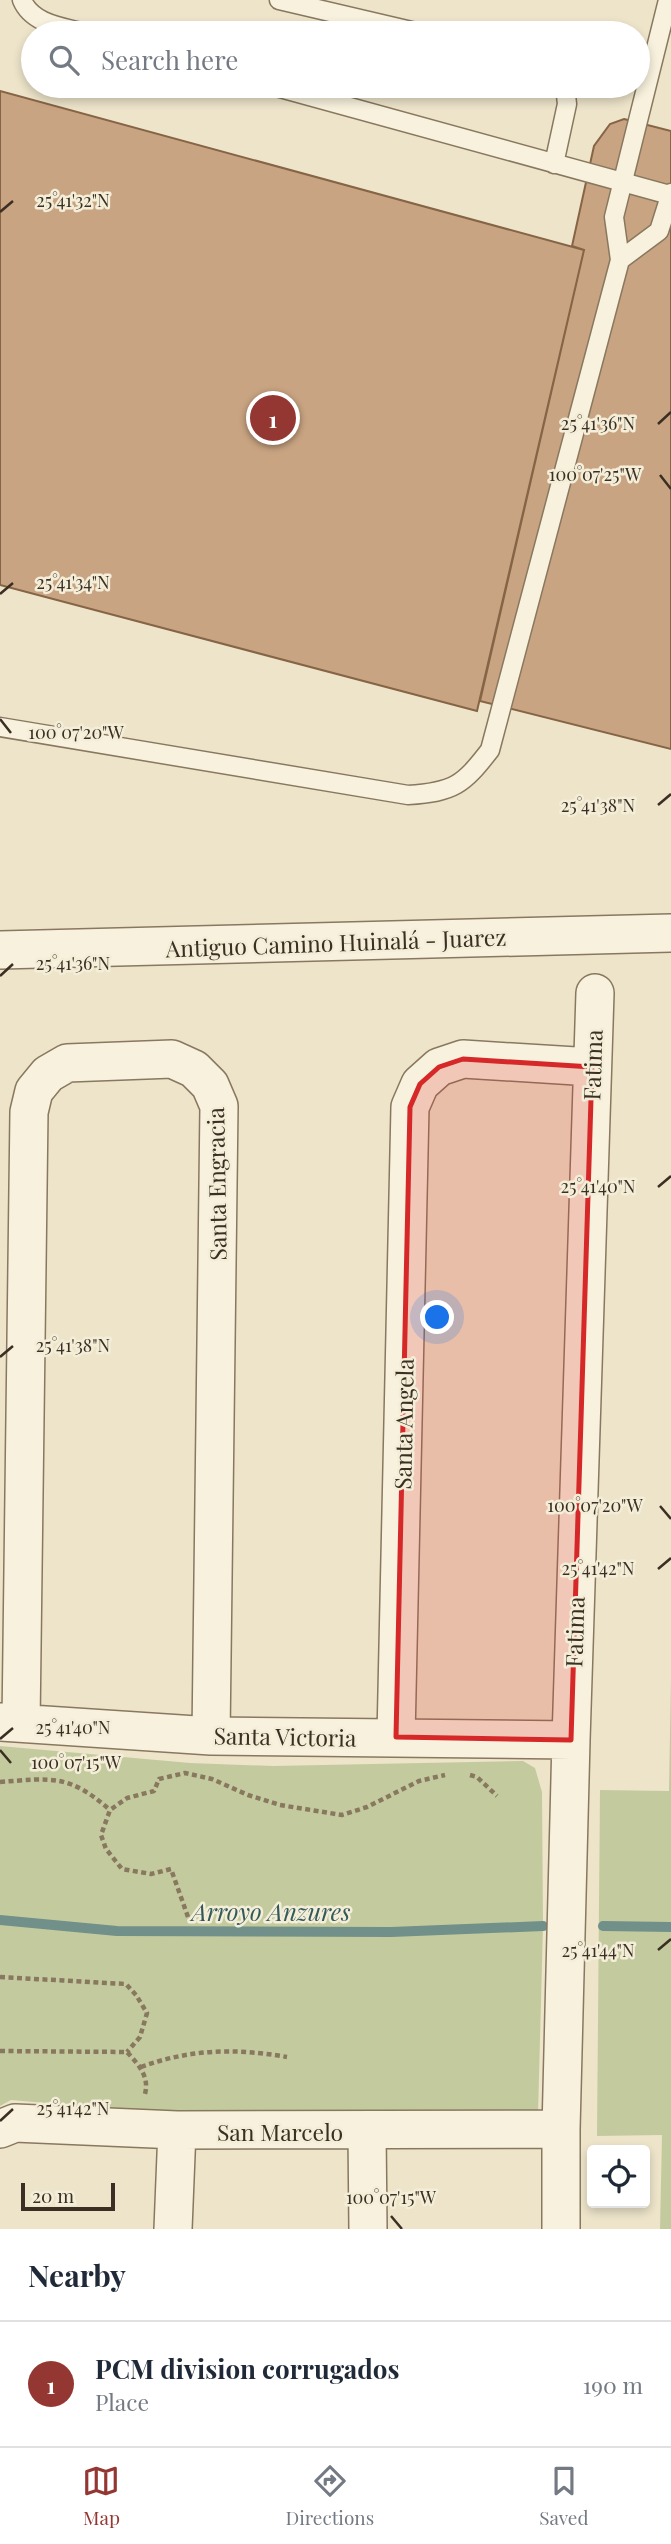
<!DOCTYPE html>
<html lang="en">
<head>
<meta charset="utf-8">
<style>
	:root { --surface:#fff; --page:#f2f2f3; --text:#1f2937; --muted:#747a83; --line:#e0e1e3; --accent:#943732 }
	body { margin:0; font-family:"Playfair Display",serif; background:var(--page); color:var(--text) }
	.controls { position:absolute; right:21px; bottom:21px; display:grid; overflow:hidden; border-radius:7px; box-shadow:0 4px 10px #0003 }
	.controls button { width:63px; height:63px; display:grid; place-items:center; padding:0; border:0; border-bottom:2px solid var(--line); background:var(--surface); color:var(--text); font:35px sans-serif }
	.scale { position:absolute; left:21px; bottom:18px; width:94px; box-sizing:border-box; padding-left:7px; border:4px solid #3a2f22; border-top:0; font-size:19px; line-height:24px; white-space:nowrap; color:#3a2f22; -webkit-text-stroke:5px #f4eed9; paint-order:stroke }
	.you { position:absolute; left:438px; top:1318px; width:24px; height:24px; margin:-18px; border:5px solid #fff; border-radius:50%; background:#1a73e8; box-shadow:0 0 0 10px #1a73e833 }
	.badge { display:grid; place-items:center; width:46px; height:46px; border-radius:50%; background:var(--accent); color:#fff; font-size:23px; font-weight:700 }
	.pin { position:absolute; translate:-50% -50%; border:4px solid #fff; box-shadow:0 2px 7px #0006 }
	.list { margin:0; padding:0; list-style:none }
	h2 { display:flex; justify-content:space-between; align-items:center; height:91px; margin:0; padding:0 28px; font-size:30px }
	h2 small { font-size:23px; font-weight:400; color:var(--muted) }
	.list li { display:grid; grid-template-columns:46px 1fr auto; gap:21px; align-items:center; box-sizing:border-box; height:126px; padding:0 28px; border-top:2px solid var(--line) }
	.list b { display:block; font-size:26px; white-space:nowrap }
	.list p { margin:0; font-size:23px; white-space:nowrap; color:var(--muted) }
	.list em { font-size:23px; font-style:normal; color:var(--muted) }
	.icon { flex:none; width:38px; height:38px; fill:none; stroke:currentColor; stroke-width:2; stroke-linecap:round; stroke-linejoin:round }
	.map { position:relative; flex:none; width:671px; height:2229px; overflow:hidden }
	.search { position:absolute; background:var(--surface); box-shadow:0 4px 10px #0003; left:21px; right:21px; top:21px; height:77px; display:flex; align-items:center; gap:18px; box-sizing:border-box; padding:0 24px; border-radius:38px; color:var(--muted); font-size:26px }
	.sheet { height:217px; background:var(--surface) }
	nav { display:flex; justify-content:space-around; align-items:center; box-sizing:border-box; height:98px; border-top:2px solid var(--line); background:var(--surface); font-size:19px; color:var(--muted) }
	nav a { display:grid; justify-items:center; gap:4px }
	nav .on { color:var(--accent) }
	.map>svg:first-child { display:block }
	.green { fill:#c3cb9e }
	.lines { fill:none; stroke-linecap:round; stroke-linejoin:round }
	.stream { stroke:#71908a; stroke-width:10 }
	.building { fill:#c9a482; stroke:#866446; stroke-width:2 }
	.lane-casing { stroke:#88785f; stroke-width:21 }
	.street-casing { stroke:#88785f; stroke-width:40 }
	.path { stroke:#88785f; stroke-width:4.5; stroke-dasharray:5 3.5; stroke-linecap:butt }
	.lane { stroke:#f8f1dd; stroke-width:18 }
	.street { stroke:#f8f1dd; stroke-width:37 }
	.marked { fill:#d62828; fill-opacity:0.2; stroke:#d62828; stroke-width:5; stroke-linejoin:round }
	.ticks { fill:none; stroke:#3a2f22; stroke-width:2.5 }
	.labels { text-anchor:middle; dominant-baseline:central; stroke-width:5; stroke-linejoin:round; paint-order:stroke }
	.street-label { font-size:23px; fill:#3a2f22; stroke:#f4eed9 }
	.water-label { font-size:24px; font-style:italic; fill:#325959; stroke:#f4eed9 }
	.ticks-label { font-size:18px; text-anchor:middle; fill:#3a2f22; stroke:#f4eed9; stroke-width:5; stroke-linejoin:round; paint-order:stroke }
</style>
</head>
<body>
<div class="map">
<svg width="671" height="2229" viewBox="0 0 671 2229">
	<rect width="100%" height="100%" fill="#ede4ca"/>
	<!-- green -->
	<path class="green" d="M671 1679V2229H660L662 2135 597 2136 600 1790 669 1791Z
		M0 1746 190 1763 273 1766 523 1761 535 1768 542 1792 543 1926 538 2114 164 2113 11 2100 0 2106Z"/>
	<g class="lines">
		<!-- stream -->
		<path class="stream" d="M0 1920 117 1931 391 1932 543 1926
			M603 1926 671 1927"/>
	</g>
	<!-- building -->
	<path class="building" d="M0 91 584 250 477 711 0 585Z
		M624 119 671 131V749L480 701 584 250 572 246 594 146 610 124Z"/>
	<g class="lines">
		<!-- lane casing -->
		<g class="lane-casing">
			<path id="lane" d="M22 0C32 24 62 27 85 33
				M279 0 420 33
				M273 86 670 195
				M554 164 567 104 565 86
				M620 260 659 231 671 193
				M0 727 408 795C454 792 463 785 490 750L620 260 614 217 668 0"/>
		</g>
		<!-- street casing -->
		<g class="street-casing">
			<path id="street" d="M0 950 671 933
				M0 1722 211 1736 571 1740
				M21 1723 29 1112 34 1091 48 1074 67 1063 172 1059 194 1069 210 1085 219 1106 211 1736
				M396 1737 410 1107 420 1084 439 1067 463 1059 592 1067
				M0 2129 15 2123 177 2130 561 2129
				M367 2131 368 2229
				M173 2229 177 2130
				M561 2229V2129L571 1740 595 993"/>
		</g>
		<!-- path -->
		<path class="path" d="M470 1775 477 1777 497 1796
			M0 1782C52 1778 69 1774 110 1810
			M188 1917 171 1869 151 1874 122 1869 106 1849 101 1835 110 1810 127 1798 154 1791 159 1779 185 1773 212 1779 248 1795 280 1805 342 1815 367 1807 419 1781 445 1775
			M0 1977 126 1984 136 1995 147 2013 140 2037 127 2052
			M0 2051 127 2052C139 2065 151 2078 144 2097
			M141 2067C190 2049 236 2048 287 2057"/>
		<!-- lane -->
		<use href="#lane" class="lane"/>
		<!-- street -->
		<use href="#street" class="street"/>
	</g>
	<!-- marked area -->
	<path class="marked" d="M463 1059 592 1067 571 1740 396 1737 410 1107 420 1084 439 1067Z"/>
	<!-- ticks -->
	<path class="ticks" d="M0 212 13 201M658 424 671 412M660 475 671 489M0 594 13 583M0 719 11 733M658 805 671 794M0 976 13 964M658 1187 671 1176M0 1357 13 1346M660 1506 671 1519M658 1569 671 1558M0 1739 13 1728M0 1750 11 1763M658 1950 671 1939M0 2121 13 2109M391 2216 402 2229"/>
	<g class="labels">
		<!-- street labels -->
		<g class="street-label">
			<text transform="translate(336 942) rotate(-2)">Antiguo Camino Huinalá - Juarez</text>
			<text transform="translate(592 1065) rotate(-88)">Fatima</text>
			<text transform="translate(216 1184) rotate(-91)">Santa Engracia</text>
			<text transform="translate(403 1424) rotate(-89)">Santa Angela</text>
			<text transform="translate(574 1632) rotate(-88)">Fatima</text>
			<text transform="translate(285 1736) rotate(1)">Santa Victoria</text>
			<text x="280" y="2131">San Marcelo</text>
		</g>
		<!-- water labels -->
		<g class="water-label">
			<text x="271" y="1911">Arroyo Anzures</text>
		</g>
	</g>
	<g class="ticks-label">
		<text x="73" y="207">25°41'32"N</text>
		<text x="598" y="430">25°41'36"N</text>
		<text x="595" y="481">100°07'25"W</text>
		<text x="73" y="589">25°41'34"N</text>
		<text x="76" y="739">100°07'20"W</text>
		<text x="598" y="812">25°41'38"N</text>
		<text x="73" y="970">25°41'36"N</text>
		<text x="598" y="1193">25°41'40"N</text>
		<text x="73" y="1352">25°41'38"N</text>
		<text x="595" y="1512">100°07'20"W</text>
		<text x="598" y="1575">25°41'42"N</text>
		<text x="73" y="1734">25°41'40"N</text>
		<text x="76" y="1769">100°07'15"W</text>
		<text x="598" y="1957">25°41'44"N</text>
		<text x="73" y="2115">25°41'42"N</text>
		<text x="391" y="2204">100°07'15"W</text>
	</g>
</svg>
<div class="controls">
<button><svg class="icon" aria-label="locate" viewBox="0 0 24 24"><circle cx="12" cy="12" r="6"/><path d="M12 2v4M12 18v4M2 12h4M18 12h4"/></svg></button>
</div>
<div class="scale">20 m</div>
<div class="you"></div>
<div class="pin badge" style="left:273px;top:418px">1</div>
<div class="search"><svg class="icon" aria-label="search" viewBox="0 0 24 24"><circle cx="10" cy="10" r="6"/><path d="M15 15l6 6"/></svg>Search here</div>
</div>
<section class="sheet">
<h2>Nearby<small></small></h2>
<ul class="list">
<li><span class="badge">1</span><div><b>PCM division corrugados</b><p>Place</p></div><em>190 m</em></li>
</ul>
</section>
<nav>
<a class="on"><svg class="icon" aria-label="map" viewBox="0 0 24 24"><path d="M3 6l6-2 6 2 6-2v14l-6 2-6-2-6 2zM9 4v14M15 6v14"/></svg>Map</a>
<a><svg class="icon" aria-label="directions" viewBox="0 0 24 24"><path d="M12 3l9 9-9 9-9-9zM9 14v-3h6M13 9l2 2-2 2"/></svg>Directions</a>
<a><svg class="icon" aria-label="saved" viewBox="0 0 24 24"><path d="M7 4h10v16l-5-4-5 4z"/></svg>Saved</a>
</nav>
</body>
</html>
